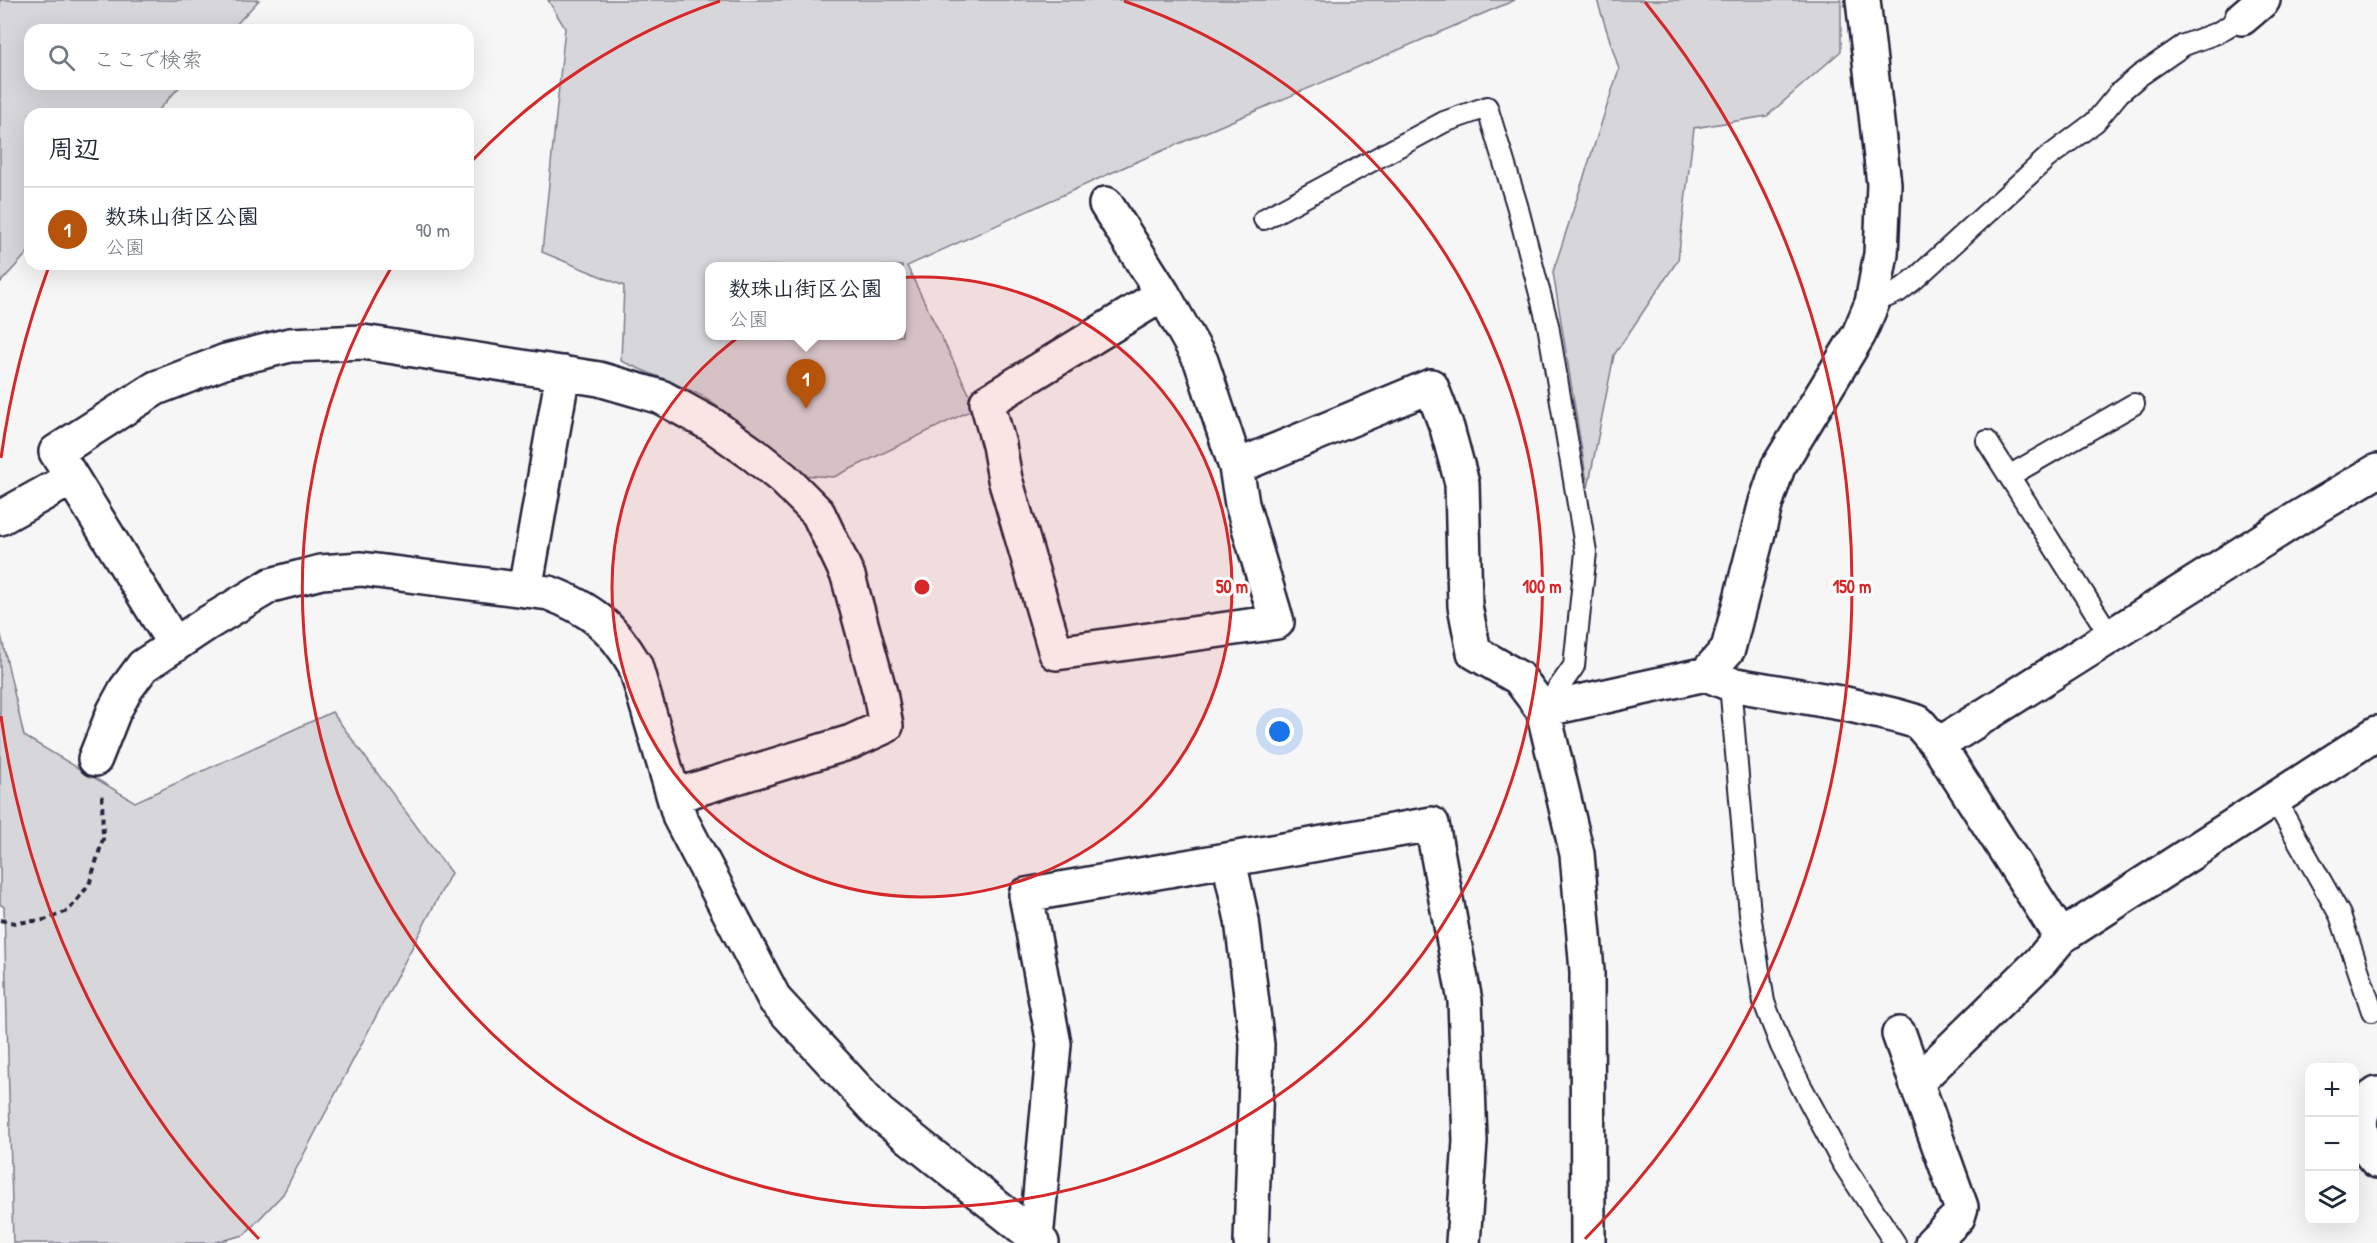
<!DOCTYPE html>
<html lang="ja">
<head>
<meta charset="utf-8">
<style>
	:root { --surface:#fff; --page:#f6f6f7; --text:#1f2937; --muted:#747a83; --line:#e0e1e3; --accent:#b45309 }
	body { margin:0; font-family:"Patrick Hand","Klee One",sans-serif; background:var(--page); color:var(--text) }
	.controls { position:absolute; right:18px; bottom:18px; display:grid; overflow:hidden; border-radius:12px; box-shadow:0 6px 24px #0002 }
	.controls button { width:54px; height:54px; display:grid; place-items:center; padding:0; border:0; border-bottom:2px solid var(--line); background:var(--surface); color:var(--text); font:30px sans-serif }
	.you { position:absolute; left:1280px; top:732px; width:21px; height:21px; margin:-15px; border:4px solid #fff; border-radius:50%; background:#1a73e8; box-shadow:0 0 0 9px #1a73e833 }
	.badge { display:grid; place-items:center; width:39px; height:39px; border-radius:50%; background:var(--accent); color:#fff; font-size:20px; font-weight:700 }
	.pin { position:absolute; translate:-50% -50px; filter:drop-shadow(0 2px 3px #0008) }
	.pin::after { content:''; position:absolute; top:32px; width:21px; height:18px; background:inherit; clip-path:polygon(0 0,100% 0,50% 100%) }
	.popup { position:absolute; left:705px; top:262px; width:201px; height:78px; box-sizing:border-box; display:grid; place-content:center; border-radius:12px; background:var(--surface); filter:drop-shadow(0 2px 4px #0005); font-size:20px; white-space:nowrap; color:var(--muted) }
	.popup b { font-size:22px; color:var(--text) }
	.popup::after { content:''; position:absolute; left:50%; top:100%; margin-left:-12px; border:12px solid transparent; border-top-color:var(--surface) }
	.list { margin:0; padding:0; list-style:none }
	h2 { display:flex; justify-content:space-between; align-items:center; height:78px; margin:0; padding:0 24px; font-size:26px }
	h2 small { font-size:20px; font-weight:400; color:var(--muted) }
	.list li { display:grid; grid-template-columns:39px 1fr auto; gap:18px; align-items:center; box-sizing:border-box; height:84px; padding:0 24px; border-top:2px solid var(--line) }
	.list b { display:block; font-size:22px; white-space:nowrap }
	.list p { margin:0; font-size:20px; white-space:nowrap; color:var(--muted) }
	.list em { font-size:20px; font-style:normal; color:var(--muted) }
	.icon { flex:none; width:33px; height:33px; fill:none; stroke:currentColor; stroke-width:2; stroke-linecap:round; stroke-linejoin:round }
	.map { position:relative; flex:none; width:2377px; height:1243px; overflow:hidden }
	.search { position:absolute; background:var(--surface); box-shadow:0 6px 24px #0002; left:24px; top:24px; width:450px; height:66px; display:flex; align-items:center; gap:15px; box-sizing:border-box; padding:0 21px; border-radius:18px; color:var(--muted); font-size:22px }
	.panel { position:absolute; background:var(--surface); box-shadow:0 6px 24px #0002; left:24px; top:108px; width:450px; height:162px; border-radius:18px }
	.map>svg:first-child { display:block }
	.green { fill:#d7d7db; stroke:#7c7c8b; stroke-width:1.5; fill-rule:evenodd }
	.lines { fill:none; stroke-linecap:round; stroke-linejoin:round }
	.service-casing { stroke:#22223b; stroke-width:24 }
	.minor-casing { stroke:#22223b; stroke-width:38 }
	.path { stroke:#22223b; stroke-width:4; stroke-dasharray:6 4.5; stroke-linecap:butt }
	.service { stroke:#fff; stroke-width:20 }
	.minor { stroke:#fff; stroke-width:33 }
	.ring { fill:none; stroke:#d62828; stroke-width:3 }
	.centre { fill:#d62828; stroke:#fff; stroke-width:3 }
	.ring-label { font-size:18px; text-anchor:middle; font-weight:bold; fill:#d62828; stroke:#fff; stroke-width:6; stroke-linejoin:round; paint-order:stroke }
</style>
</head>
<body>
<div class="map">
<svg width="2377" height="1243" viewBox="0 0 2377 1243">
	<rect width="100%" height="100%" fill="#f6f6f7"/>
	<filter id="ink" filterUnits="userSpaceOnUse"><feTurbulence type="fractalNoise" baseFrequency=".0167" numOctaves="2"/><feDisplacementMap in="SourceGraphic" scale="12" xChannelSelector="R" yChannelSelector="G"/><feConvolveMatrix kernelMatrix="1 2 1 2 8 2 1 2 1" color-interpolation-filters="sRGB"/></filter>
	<g filter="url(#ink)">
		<!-- green -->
		<path class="green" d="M0 0H259L231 30H30V84H182L155 114H30V250L0 283Z
			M548 0H1515L1122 168 907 266 976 408 834 477 800 475 776 449 701 395 621 361 624 286 542 252 565 28ZM710 266H902V336H710Z
			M1597 0H1841V51L1767 116 1694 128 1678 260 1614 355 1588 488 1553 272 1619 69Z
			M0 631 24 736 135 802 332 712 451 873 283 1194 244 1235 213 1243H13L4 907 0 904Z"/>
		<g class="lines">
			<!-- service casing -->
			<g class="service-casing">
				<path id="service" d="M1264 219 1444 122 1487 107 1517 205 1548 325 1586 552 1574 666 1543 710
					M1872 303 1898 292 1916 278 2047 158 2095 122 2119 93 2139 76 2184 45 2217 33 2242 18
					M1987 441 2111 637
					M2009 476 2134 404
					M1730 684 1750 914 1764 1002 1781 1046 1801 1086 1842 1162 1895 1243
					M2274 798 2340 915 2372 1011"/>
			</g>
			<!-- minor casing -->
			<g class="minor-casing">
				<path id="minor" d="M2242 18 2263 0
					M1106 204 1163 294 1201 361 1236 467
					M1163 294 987 402 999 445 1005 479 1056 653 1277 622 1242 504 1236 467 1431 386 1447 428 1462 483 1465 606 1474 652 1519 678 1543 710
					M2377 471 2298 518 1938 745 2061 937 2377 733
					M0 518 72 478
					M525 590 563 373
					M175 645 56 452 156 388 226 361 290 345 363 342 599 379 661 397 712 425 753 454 783 478 818 513 848 576 880 693 886 726 851 742 674 796
					M1706 674 1728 649 1766 502 1778 467 1859 334 1872 303 1881 254 1884 184 1863 0
					M95 759 114 711 126 689 143 666 206 624 271 585 321 572 361 569 549 593C591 609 612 626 635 665L680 818 775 1000 879 1113 1042 1243
					M1229 861 1242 920 1257 1045 1251 1243
					M1899 1034 1961 1207 1958 1217 1932 1243
					M1916 1083 2041 961 2061 937
					M2377 1094C2351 1110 2359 1142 2377 1161
					M1036 1239 1054 1044 1026 895 1432 824 1465 1001 1470 1141 1463 1243
					M1588 1243 1587 971 1577 854 1543 710 1706 674 1730 684 1846 704 1897 716 1918 722 1938 745"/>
			</g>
			<!-- path -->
			<path class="path" d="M0 920 15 923 44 920 68 911 89 885 103 839 102 795"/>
			<!-- service -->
			<use href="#service" class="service"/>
			<!-- minor -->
			<use href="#minor" class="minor"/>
		</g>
	</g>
	<!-- distance rings -->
	<circle cx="922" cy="587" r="310" fill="#d62828" fill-opacity=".12"/>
	<g class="ring">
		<circle cx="922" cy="587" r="310"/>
		<path d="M469 164A620 620 0 0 1 720 1M1124 1A620 620 0 1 1 391 268"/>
		<path d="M259 1239A930 930 0 0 1 1 716M1 458A930 930 0 0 1 48 269M1645 2A930 930 0 0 1 1585 1239"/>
	</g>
	<circle cx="922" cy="587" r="9" class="centre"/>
	<g class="ring-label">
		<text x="1232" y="593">50 m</text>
		<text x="1542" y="593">100 m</text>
		<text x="1852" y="593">150 m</text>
	</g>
</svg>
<div class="controls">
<button>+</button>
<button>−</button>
<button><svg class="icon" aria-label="layers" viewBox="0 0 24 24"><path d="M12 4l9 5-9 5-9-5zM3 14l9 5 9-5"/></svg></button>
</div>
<div class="you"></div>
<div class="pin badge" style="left:806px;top:409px">1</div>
<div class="popup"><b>数珠山街区公園</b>公園</div>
<div class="search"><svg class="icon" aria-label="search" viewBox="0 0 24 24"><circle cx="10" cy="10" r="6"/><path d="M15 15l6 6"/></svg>ここで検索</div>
<section class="panel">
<h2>周辺<small></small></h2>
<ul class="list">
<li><span class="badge">1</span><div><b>数珠山街区公園</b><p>公園</p></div><em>90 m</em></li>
</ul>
</section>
</div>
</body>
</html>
